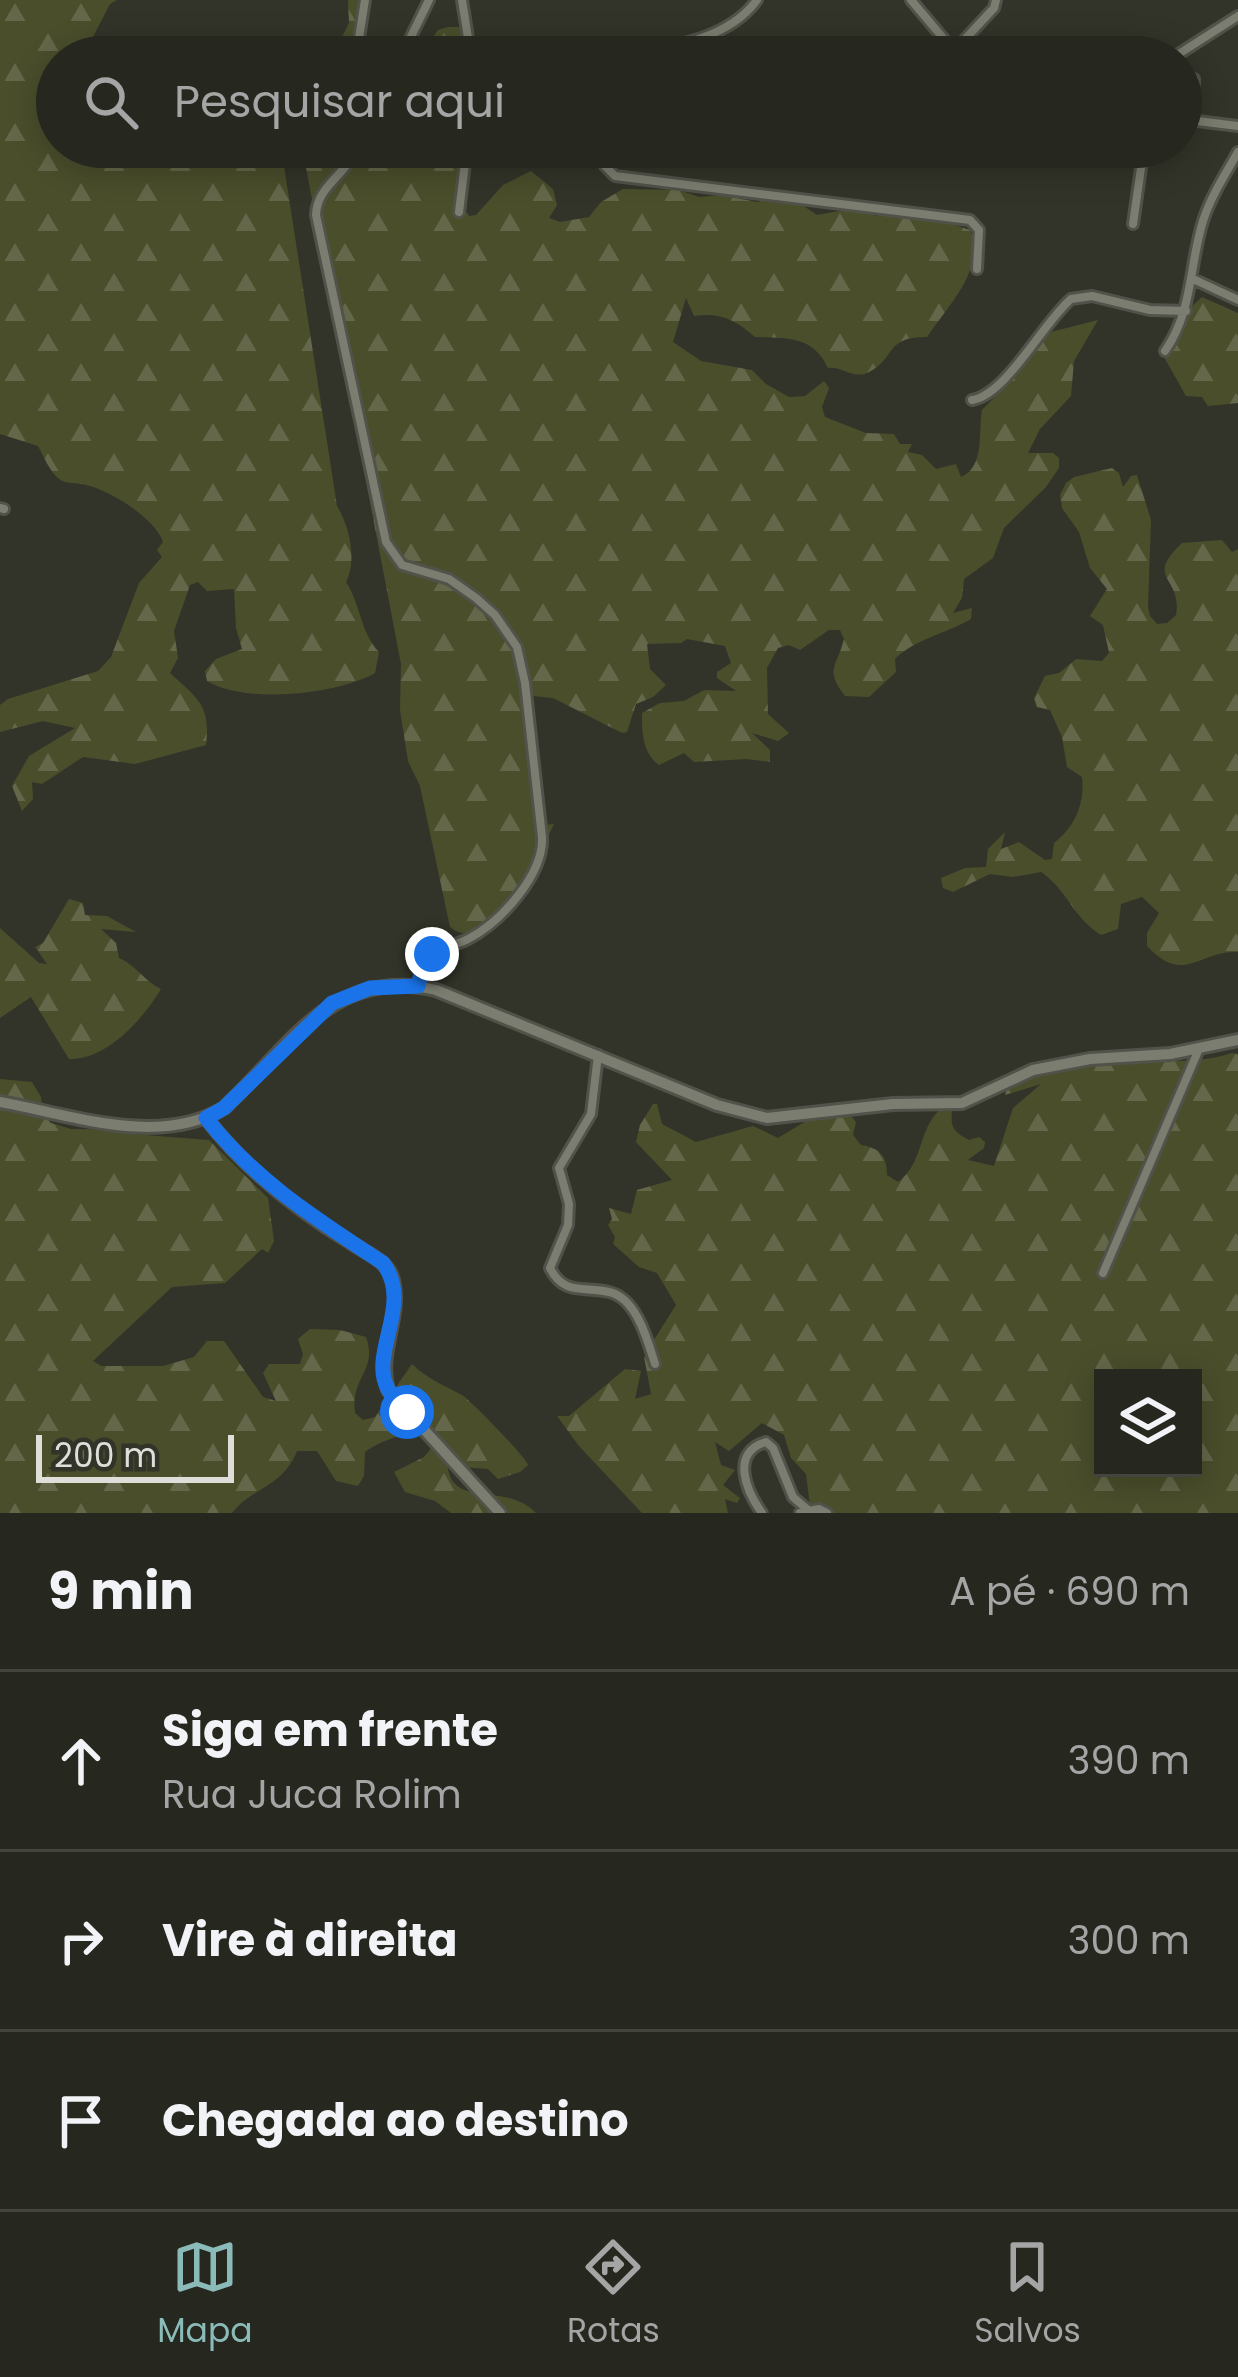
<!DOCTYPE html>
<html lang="pt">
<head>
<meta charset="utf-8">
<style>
	:root { --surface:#26271f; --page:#2e2f28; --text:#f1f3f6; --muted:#a4a5a4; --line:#42443d; --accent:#8bbbb9 }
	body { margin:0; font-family:Poppins,sans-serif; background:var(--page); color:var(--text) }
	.controls { position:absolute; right:36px; bottom:36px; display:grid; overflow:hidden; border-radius:0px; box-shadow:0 6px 30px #0003 }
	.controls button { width:108px; height:108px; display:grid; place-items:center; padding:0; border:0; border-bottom:3px solid var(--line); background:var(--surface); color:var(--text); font:60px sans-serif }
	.scale { position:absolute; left:36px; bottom:30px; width:198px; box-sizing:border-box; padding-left:12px; border:6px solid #dedfd8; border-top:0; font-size:33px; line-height:42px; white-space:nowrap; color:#dedfd8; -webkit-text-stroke:9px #323429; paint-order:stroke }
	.stop { position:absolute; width:36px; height:36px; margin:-27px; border:9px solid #1a73e8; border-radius:50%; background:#fff }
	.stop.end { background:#1a73e8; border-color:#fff; box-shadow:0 3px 12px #0008 }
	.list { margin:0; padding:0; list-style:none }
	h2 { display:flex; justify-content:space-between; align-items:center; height:156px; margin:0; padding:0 48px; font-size:51px }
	h2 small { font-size:39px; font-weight:400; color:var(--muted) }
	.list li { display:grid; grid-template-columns:78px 1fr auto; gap:36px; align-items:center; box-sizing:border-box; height:180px; padding:0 48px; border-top:3px solid var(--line) }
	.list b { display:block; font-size:45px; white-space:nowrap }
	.list p { margin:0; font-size:39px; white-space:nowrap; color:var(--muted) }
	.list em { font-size:39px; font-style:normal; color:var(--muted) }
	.icon { flex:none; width:66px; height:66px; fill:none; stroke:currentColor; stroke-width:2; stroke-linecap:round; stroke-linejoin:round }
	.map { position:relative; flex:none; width:1238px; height:1513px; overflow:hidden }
	.search { position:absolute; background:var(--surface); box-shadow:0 6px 30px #0003; left:36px; right:36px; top:36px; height:132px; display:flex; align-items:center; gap:30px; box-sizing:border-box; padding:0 42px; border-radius:66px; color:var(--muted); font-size:45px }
	.sheet { height:696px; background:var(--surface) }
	nav { display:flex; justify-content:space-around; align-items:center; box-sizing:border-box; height:168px; border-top:3px solid var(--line); background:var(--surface); font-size:33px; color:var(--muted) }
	nav a { display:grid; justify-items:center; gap:6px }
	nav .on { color:var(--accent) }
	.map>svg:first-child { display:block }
	.forest { fill:url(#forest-firs); fill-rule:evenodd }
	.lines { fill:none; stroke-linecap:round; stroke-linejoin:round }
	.street-casing { stroke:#515249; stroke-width:14 }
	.secondary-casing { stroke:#515249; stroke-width:16 }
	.street { stroke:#7b7d70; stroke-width:8 }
	.secondary { stroke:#7b7d70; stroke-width:10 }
	.route { stroke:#1a73e8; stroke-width:15 }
</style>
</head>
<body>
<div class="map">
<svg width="1238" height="1513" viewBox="0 0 1238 1513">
	<defs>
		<pattern id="forest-firs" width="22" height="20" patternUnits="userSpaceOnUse" patternTransform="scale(3)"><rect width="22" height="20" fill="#4a4e2b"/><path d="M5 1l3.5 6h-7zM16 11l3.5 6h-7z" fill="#646749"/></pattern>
	</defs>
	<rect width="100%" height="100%" fill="#323429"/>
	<!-- forest -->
	<path class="forest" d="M0 0H117L110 4 84 54 95 57H57V147H281L337 506C350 527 357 561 346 582 361 605 360 632 379 652L375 673C336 695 245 704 207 681L205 671 216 659 242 649 236 628 234 589 207 591 198 582 190 585 174 631 178 658 170 673C197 698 211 705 206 745L135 764 83 757 42 784 32 782 33 799 22 811 12 786 29 756 75 728 43 721 0 732V705L8 699 98 671 111 657 139 583 162 557 157 550 163 542C156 519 110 490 86 485 77 482 66 485 58 478 50 472 43 455 38 446L0 434Z
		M348 0H361L353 42 357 57H332L349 23Z
		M448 27H460L466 37 464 57H419L438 30Z
		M302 147H461L460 202 469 216 476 215 503 185 531 171 553 189 557 205 549 218 560 222 589 217 601 202 623 189 679 190 699 197 721 195 757 202 787 195 817 215 856 208 876 216 940 215 949 223 970 230C987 268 947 307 927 337 883 337 897 359 867 373 853 379 842 366 828 368 813 335 786 338 755 337 735 320 721 312 694 316L686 298 673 342 701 361 752 370 766 384 789 397 805 396 824 381 829 388 822 407 825 417 866 433 894 434 900 444H912L908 452 922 455 936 469 956 464 961 477C985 467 978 433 982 410 1003 388 1033 362 1043 334L1098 320 1074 361 1071 396 1040 429 1028 453H1053L1059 458V468L1046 487 1004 528 993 558 964 579 962 598 953 613 972 608 971 619C947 633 913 640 895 659L896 672 869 697 845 696C824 669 837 667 844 639L840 630H829L800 650 789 645 778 648 767 668 768 714 789 733 778 741 752 733 770 750V762L747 759 694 762 684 753 659 765C642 753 642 731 642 713L660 703 684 701 704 690 736 691 717 678V672L731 663 725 646 687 639 681 643 647 644 650 669 666 685 653 697 636 704 627 732 622 733 553 698 533 696C510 723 537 767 540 798 541 807 538 817 536 826L554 824C541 852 489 960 450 927L420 786 408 761 400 710 401 664Z
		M1202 297 1238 313V403L1208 406 1202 397 1186 396 1164 357 1189 309Z
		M1112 468 1119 473 1123 487 1131 476 1137 475 1151 520 1148 607 1150 616 1157 624 1167 623 1176 615C1183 576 1143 580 1182 543L1222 540 1232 552 1238 549V952C1199 950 1184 986 1147 946V933L1159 913 1142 897 1121 904 1118 929 1101 935C1074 919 1066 888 1041 872L1013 877 990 874 953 892 943 888 941 878 965 868 986 867 988 849 1005 832 1001 849 1019 842 1045 860 1052 859 1054 843C1075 827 1085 803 1082 777L1067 767 1062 737 1050 710 1037 707 1034 698 1045 676 1059 673 1076 659 1102 661 1109 653 1103 625 1090 616 1107 589 1090 568 1079 532 1062 508 1060 495 1066 483 1074 477Z
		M69 899 83 903 85 915 107 916 136 932 101 929 116 943 119 958C137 966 144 981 161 989 143 1019 107 1060 69 1059L31 997 0 1018V928L39 963 47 964 35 947 43 943Z
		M1232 1053 1238 1054V1513H811L806 1474 791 1458 784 1435 762 1423 729 1451 715 1442 721 1465 735 1470 723 1485 740 1498 737 1503 725 1499 728 1513H642L579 1446 557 1416H569L625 1369 641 1371 635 1399 651 1394 644 1357 650 1354 652 1343 676 1305 657 1273 639 1267 613 1244 615 1237 608 1225 612 1219 609 1208 631 1214 637 1190 672 1180 636 1142 640 1125 653 1104H657L662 1124 696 1142 753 1126 778 1138 811 1118 849 1114 856 1122 853 1135 861 1145C879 1148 887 1155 887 1175L898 1182C925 1163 918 1123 944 1107L952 1111C950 1128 954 1132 969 1140L979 1137 985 1142 984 1148 968 1160 994 1166 1013 1108 1041 1084 1005 1095 1008 1085C1039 1072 1076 1062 1110 1061 1150 1059 1193 1066 1232 1053ZM1103 1378H1193V1468H1103Z
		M0 1079 32 1082 41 1097 43 1115 51 1123 71 1129 142 1130 132 1134 209 1140 268 1198 274 1241 268 1253 262 1249 225 1283 172 1287 93 1361 101 1366H163L194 1357 207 1341H224L263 1397 276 1401 263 1373 269 1364H300L303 1354 298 1339 310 1329 340 1330 366 1337C378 1371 350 1377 355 1413L363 1420 375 1417 412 1364C426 1378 445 1386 462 1395 469 1399 526 1457 528 1465L520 1472 498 1479 488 1469 462 1467 447 1458C447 1513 503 1479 536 1513H451L435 1501 405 1492 394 1472 424 1457 438 1440 430 1432C410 1431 380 1440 365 1452L364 1476 358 1486 336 1481 317 1451H297C281 1489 255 1485 232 1513H0Z"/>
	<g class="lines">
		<!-- street casing -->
		<g class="street-casing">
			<path id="street" d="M462 0 471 57
				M911 0 954 51 982 57
				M954 51 994 8 996 0
				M356 57 365 0
				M401 57 429 0
				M610 57C660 48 725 44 757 0
				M1174 57 1238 16
				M1181 73 1194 79V84L1181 99
				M1181 119 1238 126
				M356 147C346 177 317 185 316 215L386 542 402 565 449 579 476 598 495 615 517 647 525 683 542 837C544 874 501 922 468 939 455 946 437 947 427 959 421 966 420 977 418 985
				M606 147 605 166 615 176 970 220 979 230 977 269
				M459 212 467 147
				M1133 224 1144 147
				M1193 279 1238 300
				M1165 351C1193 311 1189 266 1203 221 1211 196 1225 175 1238 152
				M972 400C1006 395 1042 324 1071 299L1092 296 1150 310 1186 311
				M0 508 4 509
				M598 1055 591 1114 559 1168 569 1204 568 1225 550 1268C564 1296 584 1286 609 1292 637 1298 648 1342 655 1364
				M1103 1273 1199 1049
				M762 1513C746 1491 730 1452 766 1442L773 1448 793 1497 808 1510
				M800 1513 819 1509 827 1513"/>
		</g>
		<!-- secondary casing -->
		<g class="secondary-casing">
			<path id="secondary" d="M0 1102C68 1114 159 1148 224 1108 290 1047 332 966 436 990L717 1105 767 1118 893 1104 962 1103 1033 1070 1090 1059 1170 1054 1238 1040
				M206 1118C246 1170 297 1210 353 1244 368 1254 388 1261 393 1280 402 1317 377 1353 388 1390L500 1513"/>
		</g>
		<!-- street -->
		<use href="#street" class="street"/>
		<!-- secondary -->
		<use href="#secondary" class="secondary"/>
	</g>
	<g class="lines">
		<!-- route -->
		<path class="route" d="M407 1412C401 1405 392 1397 388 1389 368 1353 414 1305 383 1263 318 1220 255 1181 206 1118L224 1108 332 1003 370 988 418 986 424 962 432 954"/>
	</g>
</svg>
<div class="controls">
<button><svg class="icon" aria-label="layers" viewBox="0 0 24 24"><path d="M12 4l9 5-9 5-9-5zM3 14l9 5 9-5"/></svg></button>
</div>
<div class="scale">200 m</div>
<div class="stop" style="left:407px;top:1412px"></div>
<div class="stop end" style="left:432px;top:954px"></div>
<div class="search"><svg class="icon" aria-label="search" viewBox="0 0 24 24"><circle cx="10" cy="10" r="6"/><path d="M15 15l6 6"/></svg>Pesquisar aqui</div>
</div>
<section class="sheet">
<h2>9 min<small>A pé · 690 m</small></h2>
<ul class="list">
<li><svg class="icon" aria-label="ahead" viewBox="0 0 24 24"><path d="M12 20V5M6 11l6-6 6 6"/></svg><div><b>Siga em frente</b><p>Rua Juca Rolim</p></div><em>390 m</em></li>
<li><svg class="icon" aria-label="right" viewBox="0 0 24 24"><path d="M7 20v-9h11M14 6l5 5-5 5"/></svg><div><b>Vire à direita</b></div><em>300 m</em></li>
<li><svg class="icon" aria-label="arrive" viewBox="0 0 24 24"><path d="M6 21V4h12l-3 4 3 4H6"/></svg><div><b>Chegada ao destino</b></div></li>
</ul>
</section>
<nav>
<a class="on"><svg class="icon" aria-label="map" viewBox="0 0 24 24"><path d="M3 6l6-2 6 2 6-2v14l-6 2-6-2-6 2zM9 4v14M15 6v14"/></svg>Mapa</a>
<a><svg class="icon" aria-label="directions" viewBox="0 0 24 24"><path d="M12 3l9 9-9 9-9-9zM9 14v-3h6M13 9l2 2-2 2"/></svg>Rotas</a>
<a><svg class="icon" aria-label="saved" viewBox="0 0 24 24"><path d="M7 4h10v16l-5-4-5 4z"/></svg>Salvos</a>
</nav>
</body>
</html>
